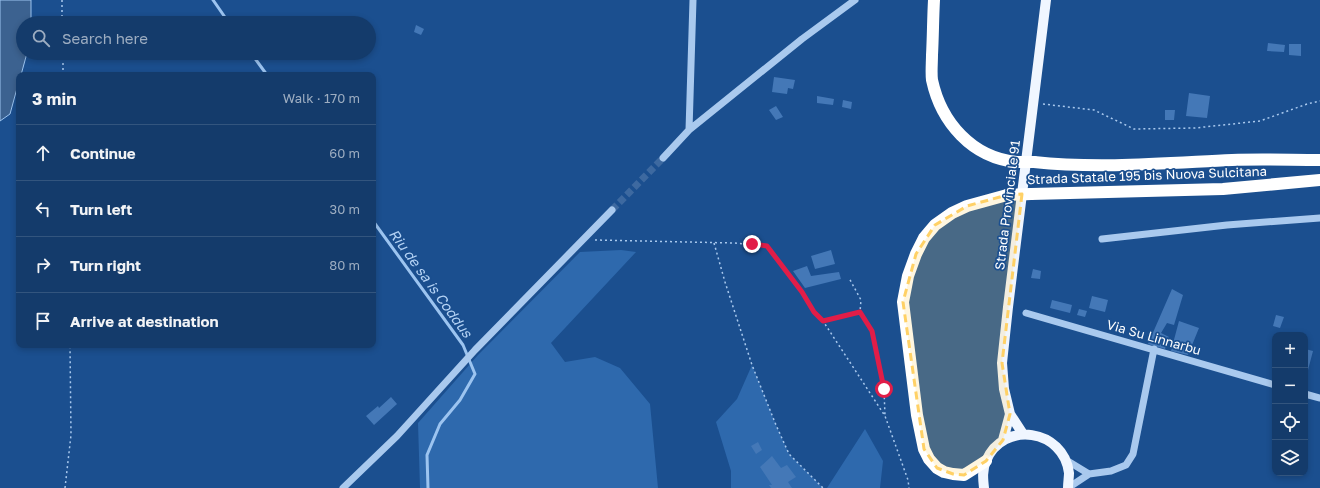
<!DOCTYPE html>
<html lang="en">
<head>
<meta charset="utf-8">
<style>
	:root { --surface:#143b6b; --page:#214673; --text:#f1f3f6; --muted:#9dadc1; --line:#33557e }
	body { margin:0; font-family:"Golos Text",sans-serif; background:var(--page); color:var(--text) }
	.controls { position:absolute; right:12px; bottom:12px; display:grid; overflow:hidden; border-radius:8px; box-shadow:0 2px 6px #0003 }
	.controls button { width:36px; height:36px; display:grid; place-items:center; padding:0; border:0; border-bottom:1px solid var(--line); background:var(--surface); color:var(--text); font:20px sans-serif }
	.stop { position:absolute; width:12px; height:12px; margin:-9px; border:3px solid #e11d48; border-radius:50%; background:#fff }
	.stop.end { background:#e11d48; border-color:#fff; box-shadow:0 1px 4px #0008 }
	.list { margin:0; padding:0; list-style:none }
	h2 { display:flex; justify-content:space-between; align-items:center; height:52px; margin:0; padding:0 16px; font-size:17px }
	h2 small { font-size:13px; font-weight:400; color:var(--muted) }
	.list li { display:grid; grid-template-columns:26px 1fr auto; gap:12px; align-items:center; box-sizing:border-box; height:56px; padding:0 16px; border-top:1px solid var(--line) }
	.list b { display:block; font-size:15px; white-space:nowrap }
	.list em { font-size:13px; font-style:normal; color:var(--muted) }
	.icon { flex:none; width:22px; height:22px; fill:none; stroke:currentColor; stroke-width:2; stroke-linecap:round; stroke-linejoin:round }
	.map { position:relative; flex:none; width:1320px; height:488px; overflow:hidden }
	.search { position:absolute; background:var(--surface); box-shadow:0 2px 6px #0003; left:16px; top:16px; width:360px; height:44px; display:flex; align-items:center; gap:10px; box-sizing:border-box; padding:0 14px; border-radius:22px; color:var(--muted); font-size:15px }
	.panel { position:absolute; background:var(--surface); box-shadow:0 2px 6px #0003; left:16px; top:72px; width:360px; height:276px; border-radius:8px }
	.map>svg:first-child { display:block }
	.green { fill:#2e69ad }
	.water { fill:#3c6290; stroke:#9cc4f0 }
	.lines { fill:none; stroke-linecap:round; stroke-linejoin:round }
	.stream { stroke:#9cc4f0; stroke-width:3 }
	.building { fill:#4478b7 }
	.minor-tunnel { stroke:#3d69a0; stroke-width:7; stroke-dasharray:7 3.5; stroke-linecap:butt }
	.path { stroke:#a9c9ee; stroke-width:1.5; stroke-dasharray:2 3; stroke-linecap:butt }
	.minor { stroke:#a9c9ee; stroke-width:7 }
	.major { stroke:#f0f6ff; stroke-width:10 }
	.highway { stroke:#fff; stroke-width:12 }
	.highway-bridge { stroke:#fff; stroke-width:12 }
	.route { stroke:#e11d48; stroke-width:5 }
	.marked { fill:#ffd166; fill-opacity:0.2; stroke:#ffd166; stroke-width:3; stroke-dasharray:8 5; stroke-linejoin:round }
	.labels { text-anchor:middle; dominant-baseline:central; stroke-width:3.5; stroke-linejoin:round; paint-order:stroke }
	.street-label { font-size:13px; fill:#fff; stroke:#1b4f8f }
	.water-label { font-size:14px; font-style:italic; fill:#b5d3f5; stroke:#1b4f8f }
</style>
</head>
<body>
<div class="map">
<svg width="1320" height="488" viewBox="0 0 1320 488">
	<rect width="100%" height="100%" fill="#1b4f8f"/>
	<!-- green -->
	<path class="green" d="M621 250 636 252 551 343 565 362 595 357 620 368 650 404 658 488H420L418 423 478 355 580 252Z
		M752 365 776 425 789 454 823 488H731V471L716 422 737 399Z
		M865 429 883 461 880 488H827Z"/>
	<!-- water -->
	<path class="water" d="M0 0H31V23H23V53H27L21 75H19V81L10 114 0 121Z"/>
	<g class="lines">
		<!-- stream -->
		<path class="stream" d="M213 0 229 23
			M251 53 267 75
			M373 221 463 345 475 374 460 400 440 424 427 455 428 488"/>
	</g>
	<!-- building -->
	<path class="building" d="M416 25 424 29 421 35 414 32Z
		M1268 43 1285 45 1284 52 1267 51Z
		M1289 44H1301V56L1289 55Z
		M774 77 795 80 793 89 788 88 787 94 772 92Z
		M1189 93 1210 96 1207 118 1186 116Z
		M817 96 834 99 833 105 817 103Z
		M843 100 852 102 851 109 842 107Z
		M776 106 783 117 776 120 769 110Z
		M1165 110H1175L1174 120H1165Z
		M831 250 835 264 815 269 811 256Z
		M807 266 811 276 839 272 841 279 805 288 793 271Z
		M1033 269 1041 271 1040 279 1031 278Z
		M1172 289 1183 295 1174 325 1167 323 1161 333 1169 337 1165 349 1148 344Z
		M1092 296 1108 300 1105 312 1089 308Z
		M1052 300 1072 305 1070 313 1050 308Z
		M1079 309 1087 311 1085 317 1077 315Z
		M1276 315 1284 317 1280 328 1273 326Z
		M1179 321 1199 328 1188 355 1171 351Z
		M1305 349 1313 351 1308 370 1305 369Z
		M391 397 397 404 374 425 366 416 378 406 379 408Z
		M758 442 762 450 756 454 751 446Z
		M772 456 781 468 787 465 796 477 788 482 792 488H771L769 485H772L760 467Z"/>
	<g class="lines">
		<!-- minor-tunnel -->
		<path class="minor-tunnel" d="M612 210 663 158"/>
		<!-- path -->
		<path class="path" d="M62 0V23
			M63 53V75
			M1043 104 1094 110 1134 129 1195 128 1260 121 1307 104 1320 101
			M595 240 734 243 767 246 802 292 814 312 823 321 885 416 908 480 909 488
			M714 243 725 282 752 365 776 425 789 454 823 488
			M860 312 872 331 884 389 885 416
			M824 321 860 312 861 300 849 278
			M65 488 71 435 70 345"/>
		<!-- minor -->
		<path class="minor" d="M689 130 693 0
			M663 158 689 130 802 39 855 0
			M1102 239 1227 225 1320 218
			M1026 313 1275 385
			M1305 394 1320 398
			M1066 460 1089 474
			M343 488 397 436 475 350 612 210
			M1068 488 1089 474 1111 471 1126 465 1133 454 1154 349"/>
		<!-- major -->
		<path class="major" d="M1023 434 1010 414 1004 389 1002 363 1008 307 1046 0
			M1003 440 1010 414
			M984 488C983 479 982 470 986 461 1003 420 1064 429 1069 473 1069 477 1068 483 1068 488"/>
		<!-- highway -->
		<path class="highway" d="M934 0C933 18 933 37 932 55 932 63 931 72 932 80 941 122 972 158 1017 162
			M1034 162C1099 169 1167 163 1232 160 1261 159 1291 160 1320 160
			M1031 194 1223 189 1320 180
			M986 461 964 475 953 474 944 472 937 468 929 459 924 449 917 415 903 302 908 276 916 254 924 238 935 225 952 213 967 206 1007 195"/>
		<!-- highway-bridge -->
		<path class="highway-bridge" d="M1017 162H1034
			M1007 195 1031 194"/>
	</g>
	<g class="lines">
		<!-- route -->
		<path class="route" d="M752 244 767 246 802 292 814 312 823 321 860 312 872 331 884 389"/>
	</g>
	<!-- marked area -->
	<path class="marked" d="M1022 194 1002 363 1010 414 1003 440 986 461 964 475 953 474 937 468 924 449 903 302 916 254 935 225 967 206 1007 195Z"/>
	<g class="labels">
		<!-- street labels -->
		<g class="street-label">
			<text transform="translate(1147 175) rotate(-2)">Strada Statale 195 bis Nuova Sulcitana</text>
			<text transform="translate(1007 205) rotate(-83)">Strada Provinciale 91</text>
			<text transform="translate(1154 337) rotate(16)">Via Su Linnarbu</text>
		</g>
		<!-- water labels -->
		<g class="water-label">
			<text transform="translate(431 283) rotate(54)">Riu de sa is Coddus</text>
		</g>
	</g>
</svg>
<div class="controls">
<button>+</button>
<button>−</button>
<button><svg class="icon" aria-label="locate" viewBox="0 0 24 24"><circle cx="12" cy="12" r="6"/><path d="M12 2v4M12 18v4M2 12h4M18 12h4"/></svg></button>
<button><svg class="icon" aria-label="layers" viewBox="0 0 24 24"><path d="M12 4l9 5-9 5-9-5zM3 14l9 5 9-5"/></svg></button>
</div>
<div class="stop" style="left:884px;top:389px"></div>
<div class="stop end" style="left:752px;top:244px"></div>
<div class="search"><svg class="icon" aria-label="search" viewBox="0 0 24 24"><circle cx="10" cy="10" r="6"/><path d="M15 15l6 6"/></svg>Search here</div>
<section class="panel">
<h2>3 min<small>Walk · 170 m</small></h2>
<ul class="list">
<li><svg class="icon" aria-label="ahead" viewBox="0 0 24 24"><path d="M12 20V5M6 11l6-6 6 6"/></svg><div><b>Continue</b></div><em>60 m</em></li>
<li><svg class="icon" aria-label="left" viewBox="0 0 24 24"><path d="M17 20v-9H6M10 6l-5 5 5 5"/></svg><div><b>Turn left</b></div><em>30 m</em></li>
<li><svg class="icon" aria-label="right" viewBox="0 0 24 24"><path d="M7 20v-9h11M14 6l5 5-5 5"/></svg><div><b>Turn right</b></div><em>80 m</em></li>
<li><svg class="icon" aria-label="arrive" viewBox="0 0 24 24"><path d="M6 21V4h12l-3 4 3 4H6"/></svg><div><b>Arrive at destination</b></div></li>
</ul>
</section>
</div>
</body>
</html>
